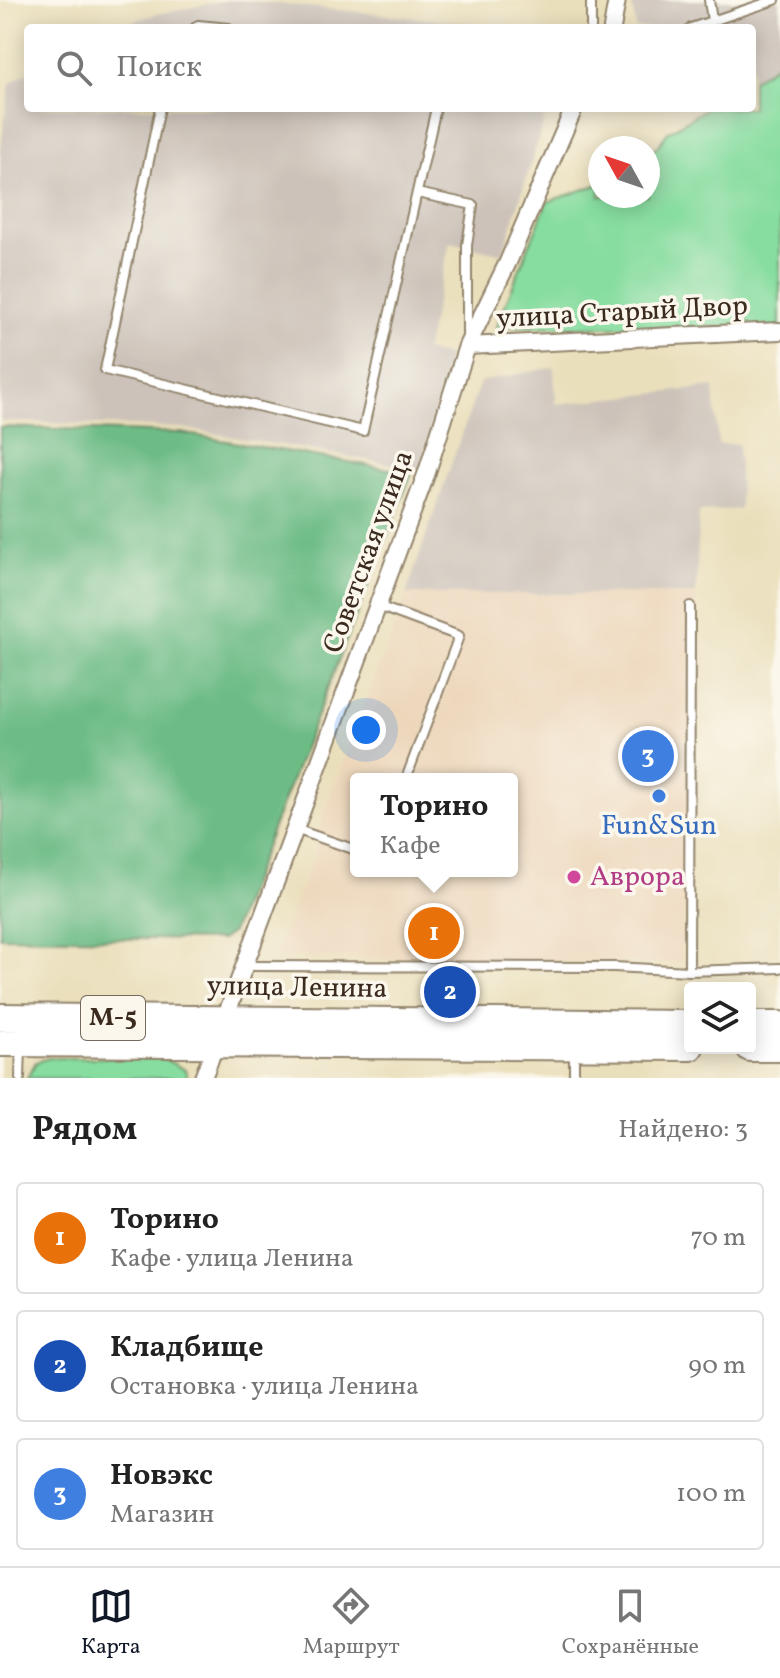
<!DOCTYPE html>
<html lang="ru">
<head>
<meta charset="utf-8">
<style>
	:root { --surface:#fff; --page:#f2f2f2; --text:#222; --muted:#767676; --line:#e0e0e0; --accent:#111827 }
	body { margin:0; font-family:Vollkorn,serif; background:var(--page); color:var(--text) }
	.controls { position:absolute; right:24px; bottom:24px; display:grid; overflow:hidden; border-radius:8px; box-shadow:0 4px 20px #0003 }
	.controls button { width:72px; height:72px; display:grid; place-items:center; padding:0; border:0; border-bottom:2px solid var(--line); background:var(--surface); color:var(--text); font:40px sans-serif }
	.compass { position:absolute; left:588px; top:136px; width:72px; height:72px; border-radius:50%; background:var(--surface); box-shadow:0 4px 20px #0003; rotate:310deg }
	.you { position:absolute; left:366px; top:730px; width:28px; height:28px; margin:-20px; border:6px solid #fff; border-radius:50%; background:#1a73e8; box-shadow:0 0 0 12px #1a73e833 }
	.badge { display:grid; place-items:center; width:52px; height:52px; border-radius:50%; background:var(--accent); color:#fff; font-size:26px; font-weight:700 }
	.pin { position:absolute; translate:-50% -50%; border:4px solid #fff; box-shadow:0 2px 8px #0006 }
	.popup { position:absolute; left:350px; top:773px; width:168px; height:104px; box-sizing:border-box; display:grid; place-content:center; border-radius:8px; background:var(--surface); filter:drop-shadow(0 2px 6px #0005); font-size:26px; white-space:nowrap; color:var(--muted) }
	.popup b { font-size:30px; color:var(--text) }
	.popup::after { content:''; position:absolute; left:50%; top:100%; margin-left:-16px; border:16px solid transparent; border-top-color:var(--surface) }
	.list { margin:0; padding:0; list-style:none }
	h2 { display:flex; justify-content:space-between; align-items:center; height:104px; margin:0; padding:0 32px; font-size:34px }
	h2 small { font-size:26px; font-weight:400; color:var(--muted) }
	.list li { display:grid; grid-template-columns:52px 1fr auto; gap:24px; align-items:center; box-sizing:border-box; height:112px; margin:0 16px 16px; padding:0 16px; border:2px solid var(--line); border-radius:8px }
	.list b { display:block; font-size:30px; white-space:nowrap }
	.list p { margin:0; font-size:26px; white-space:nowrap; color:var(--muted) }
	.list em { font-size:26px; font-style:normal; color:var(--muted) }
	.icon { flex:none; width:44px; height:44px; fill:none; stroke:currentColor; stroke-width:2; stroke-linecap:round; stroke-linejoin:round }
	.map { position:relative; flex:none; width:780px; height:1078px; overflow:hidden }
	.search { position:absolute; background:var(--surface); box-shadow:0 4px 20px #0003; left:24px; right:24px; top:24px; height:88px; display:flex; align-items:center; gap:20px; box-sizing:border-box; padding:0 28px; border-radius:8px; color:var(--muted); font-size:30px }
	.sheet { height:488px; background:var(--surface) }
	nav { display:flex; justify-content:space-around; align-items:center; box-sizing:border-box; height:112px; border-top:2px solid var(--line); background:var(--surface); font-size:22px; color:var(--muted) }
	nav a { display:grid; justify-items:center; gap:4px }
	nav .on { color:var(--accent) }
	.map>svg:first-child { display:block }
	.built { fill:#edd7bb; fill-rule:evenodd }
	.industrial { fill:#ccc2b9 }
	.green { fill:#87dda0; stroke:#61845f; stroke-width:2 }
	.forest { fill:#6dbc86; stroke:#547352; stroke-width:2 }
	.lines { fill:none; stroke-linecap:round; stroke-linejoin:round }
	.lane-casing { stroke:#92846c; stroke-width:12 }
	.street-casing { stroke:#92846c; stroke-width:20 }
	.primary-casing { stroke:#92846c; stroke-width:30 }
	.lane { stroke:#fff; stroke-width:8 }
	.street { stroke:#fff; stroke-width:16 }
	.primary { stroke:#fff; stroke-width:26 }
	.shop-dot { fill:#3f7fe0; stroke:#fbf7ec; stroke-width:3 }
	.hotel-dot { fill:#d1479c; stroke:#fbf7ec; stroke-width:3 }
	.labels { text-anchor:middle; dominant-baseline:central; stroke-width:7; stroke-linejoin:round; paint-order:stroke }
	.shield { fill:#fbf7ec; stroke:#75685c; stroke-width:2 }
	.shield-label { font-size:26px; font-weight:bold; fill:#3b2a1e }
	.street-label { font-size:28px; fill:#3b2a1e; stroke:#fbf7ec }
	.shop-label { font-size:28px; fill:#366cbe; stroke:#fbf7ec }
	.hotel-label { font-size:28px; fill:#b23c85; stroke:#fbf7ec; text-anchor:start }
</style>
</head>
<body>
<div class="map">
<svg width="780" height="1078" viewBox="0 0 780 1078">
	<rect width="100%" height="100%" fill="#fbf7ec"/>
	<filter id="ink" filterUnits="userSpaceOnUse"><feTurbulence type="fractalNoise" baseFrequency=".0125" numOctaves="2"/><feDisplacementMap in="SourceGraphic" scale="16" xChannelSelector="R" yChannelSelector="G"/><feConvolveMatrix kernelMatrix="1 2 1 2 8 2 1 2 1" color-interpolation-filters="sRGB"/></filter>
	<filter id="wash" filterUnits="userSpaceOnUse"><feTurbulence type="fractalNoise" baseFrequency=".006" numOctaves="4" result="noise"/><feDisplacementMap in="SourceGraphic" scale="32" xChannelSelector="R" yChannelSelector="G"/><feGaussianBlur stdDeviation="1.8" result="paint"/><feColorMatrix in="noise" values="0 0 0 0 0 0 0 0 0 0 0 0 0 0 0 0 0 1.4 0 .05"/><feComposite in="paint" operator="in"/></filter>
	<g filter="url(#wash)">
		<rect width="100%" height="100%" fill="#eadfbb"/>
		<!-- built -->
		<path class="built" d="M406 594H696L682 963 274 957 316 849 324 813ZM356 779H512V871H356Z"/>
		<!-- industrial -->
		<path class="industrial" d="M228 0H241L514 28H113L153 15Z
			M631 0H780V62L752 80V28H636Z
			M28 72V108H548L503 254 450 242 425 351 448 356 432 429 420 469 181 428 0 421V152L10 83Z
			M554 367 556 404 714 387 718 444H738L740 509 699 512 696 594H406L480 382Z"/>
		<!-- green -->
		<path class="green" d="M780 62V327H496L547 202 600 184V196H648V154L658 146 668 132 707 108H752V80Z
			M49 1058H163L185 1070 188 1078H27L36 1062Z"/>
		<!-- forest -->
		<path class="forest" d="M0 427 181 433 412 473 232 932 221 940 0 937Z"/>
	</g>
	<g filter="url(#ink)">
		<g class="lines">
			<!-- lane casing -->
			<g class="lane-casing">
				<path id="lane" d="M709 0 712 21
					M195 28 198 25 229 28
					M591 28V0
					M691 28 775 0
					M160 108 105 370 363 431 436 108
					M417 193 473 205 467 245V338
					M378 606 459 636 406 779
					M295 829 356 850
					M246 966 614 967 689 971 780 968
					M689 971 690 606
					M574 1052V1078
					M20 1078 21 1047"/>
			</g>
			<!-- street casing -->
			<g class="street-casing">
				<path id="street" d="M612 28 617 0
					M467 346 780 331
					M203 1078 427 472 467 346 508 262 574 108"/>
			</g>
			<!-- primary casing -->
			<g class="primary-casing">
				<path id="primary" d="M0 1017 690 1024
					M750 1025H780
					M0 1043 690 1047
					M750 1048H780"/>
			</g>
			<!-- lane -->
			<use href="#lane" class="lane"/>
			<!-- street -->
			<use href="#street" class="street"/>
			<!-- primary -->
			<use href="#primary" class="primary"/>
		</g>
	</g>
	<!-- markers -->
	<circle class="shop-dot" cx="659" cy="796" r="8"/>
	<circle class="hotel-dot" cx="574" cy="877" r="8"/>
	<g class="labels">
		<!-- shield labels -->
		<rect class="shield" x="81" y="996" width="64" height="44" rx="6"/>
		<g class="shield-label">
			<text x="113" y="1018">М-5</text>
		</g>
		<!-- street labels -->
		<g class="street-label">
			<text transform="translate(622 313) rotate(-3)">улица Старый Двор</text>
			<text transform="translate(369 552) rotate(-70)">Советская улица</text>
			<text transform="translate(297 988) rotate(1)">улица Ленина</text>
		</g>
		<!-- shop labels -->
		<g class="shop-label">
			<text x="659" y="826">Fun&amp;Sun</text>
		</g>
		<!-- hotel labels -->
		<g class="hotel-label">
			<text x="590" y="877">Аврора</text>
		</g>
	</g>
</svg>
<div class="controls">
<button><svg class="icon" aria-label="layers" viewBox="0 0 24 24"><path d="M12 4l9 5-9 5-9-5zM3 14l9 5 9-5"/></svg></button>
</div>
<svg class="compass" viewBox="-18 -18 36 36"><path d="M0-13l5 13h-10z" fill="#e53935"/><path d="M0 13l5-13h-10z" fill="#767676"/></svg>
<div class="you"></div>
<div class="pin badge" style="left:434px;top:933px;background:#e8710a">1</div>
<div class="popup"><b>Торино</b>Кафе</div>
<div class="pin badge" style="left:450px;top:992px;background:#1a4fb4">2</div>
<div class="pin badge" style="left:648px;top:756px;background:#3f7fe0">3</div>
<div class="search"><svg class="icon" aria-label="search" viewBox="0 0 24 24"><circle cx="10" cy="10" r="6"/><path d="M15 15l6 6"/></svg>Поиск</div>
</div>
<section class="sheet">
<h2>Рядом<small>Найдено: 3</small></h2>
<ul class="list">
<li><span class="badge" style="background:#e8710a">1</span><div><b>Торино</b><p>Кафе · улица Ленина</p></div><em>70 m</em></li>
<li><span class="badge" style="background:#1a4fb4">2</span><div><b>Кладбище</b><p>Остановка · улица Ленина</p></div><em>90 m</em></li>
<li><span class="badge" style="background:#3f7fe0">3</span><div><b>Новэкс</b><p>Магазин</p></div><em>100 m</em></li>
</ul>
</section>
<nav>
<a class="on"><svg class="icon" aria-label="map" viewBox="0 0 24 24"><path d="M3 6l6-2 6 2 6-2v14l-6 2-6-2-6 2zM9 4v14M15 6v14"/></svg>Карта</a>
<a><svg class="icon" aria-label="directions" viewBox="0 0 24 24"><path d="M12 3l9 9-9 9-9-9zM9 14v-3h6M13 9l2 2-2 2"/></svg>Маршрут</a>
<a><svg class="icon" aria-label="saved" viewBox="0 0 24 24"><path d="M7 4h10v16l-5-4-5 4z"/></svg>Сохранённые</a>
</nav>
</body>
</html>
